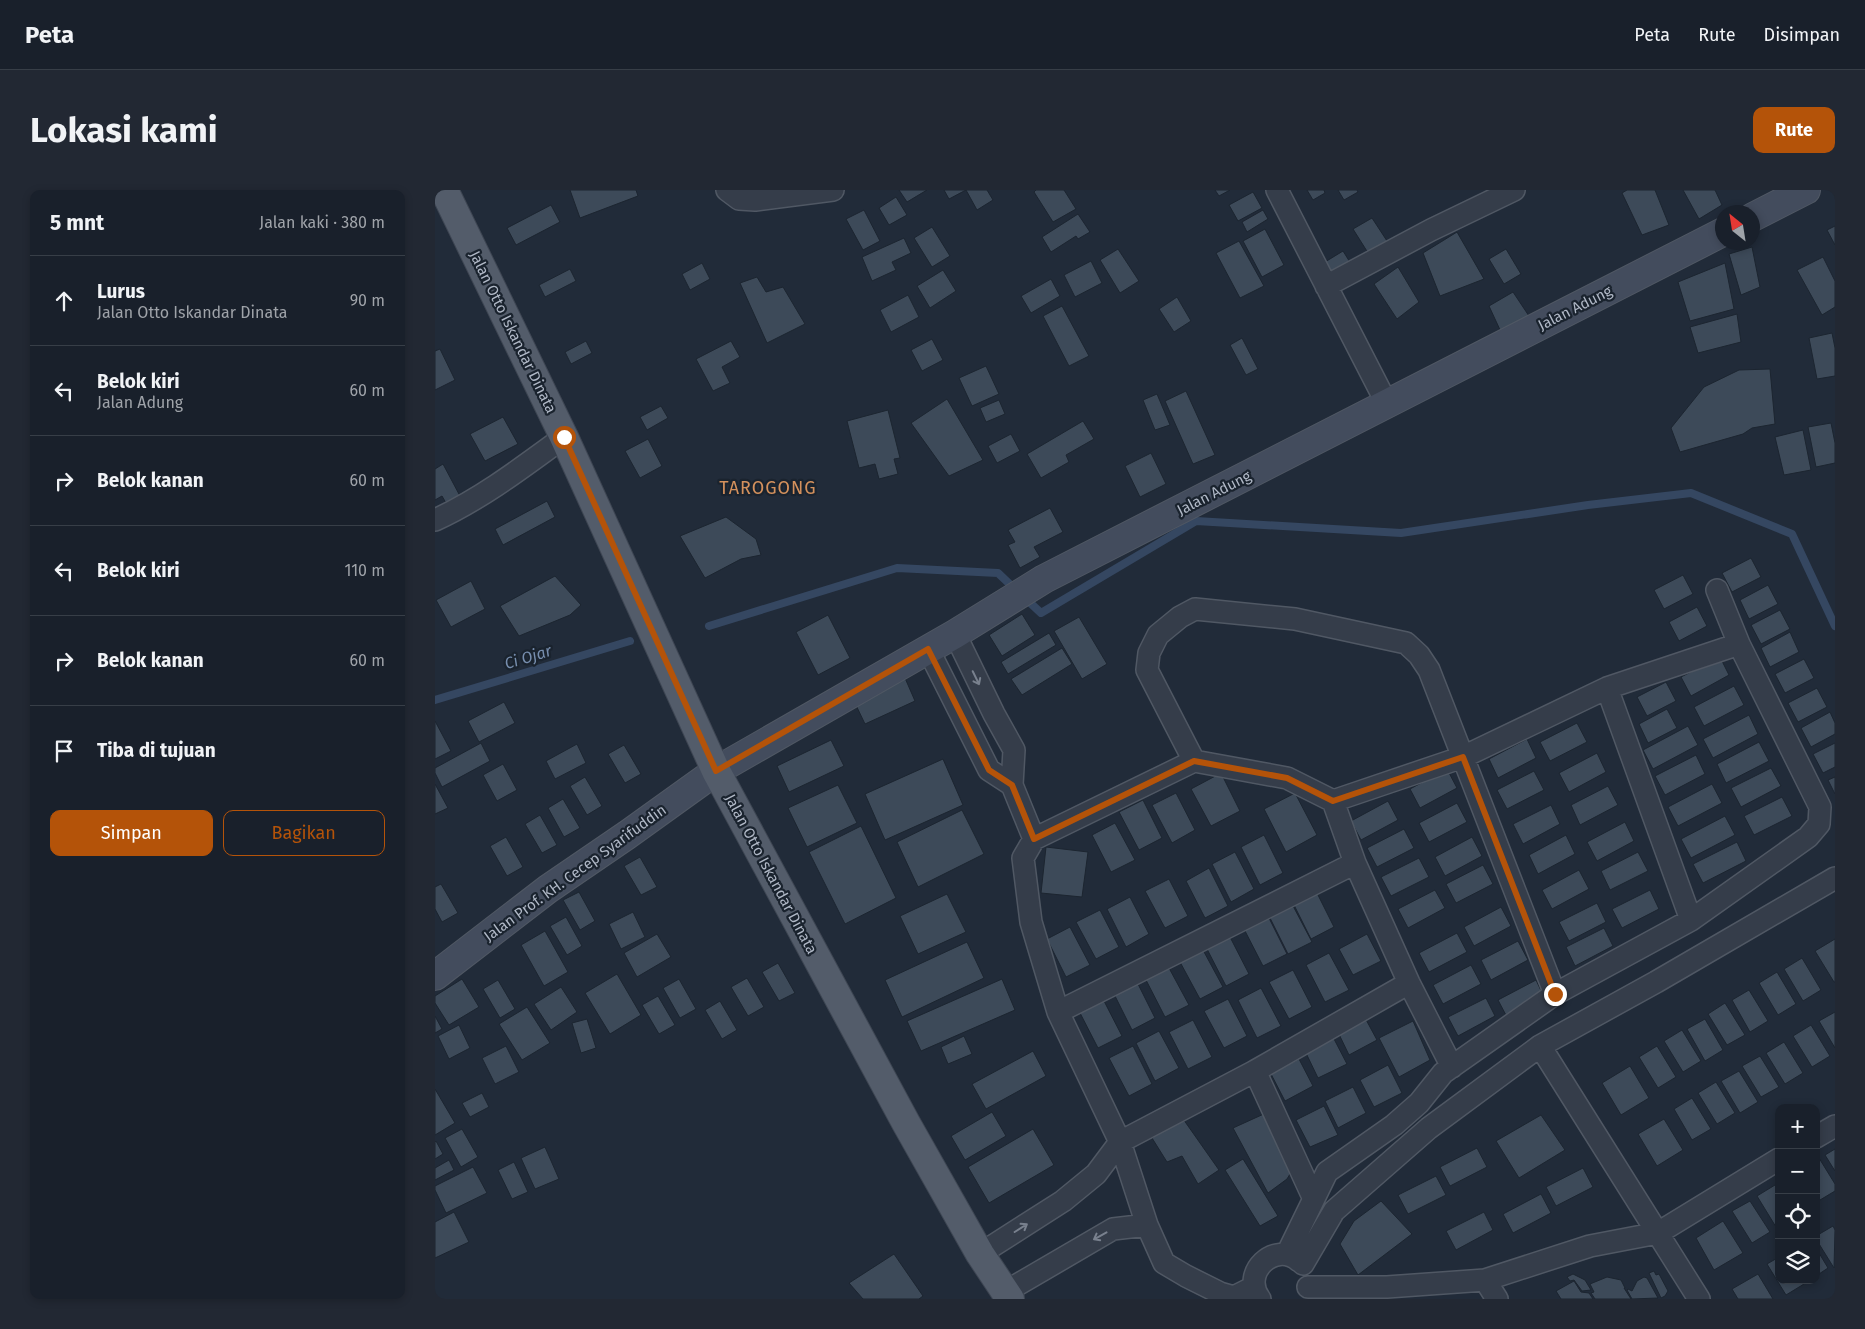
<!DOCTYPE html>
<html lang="id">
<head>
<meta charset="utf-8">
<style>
	:root { --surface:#19202b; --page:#222833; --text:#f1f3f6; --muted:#9fa3a9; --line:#373e47; --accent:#b45309 }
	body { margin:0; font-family:"Fira Sans",sans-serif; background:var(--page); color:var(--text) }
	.controls { position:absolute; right:15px; bottom:15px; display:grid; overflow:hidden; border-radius:10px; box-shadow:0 2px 8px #0003 }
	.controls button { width:45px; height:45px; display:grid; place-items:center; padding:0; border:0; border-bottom:1px solid var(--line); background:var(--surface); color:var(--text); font:25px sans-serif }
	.compass { position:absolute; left:1280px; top:15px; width:45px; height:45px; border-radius:50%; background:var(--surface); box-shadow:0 2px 8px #0003; rotate:330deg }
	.stop { position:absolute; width:15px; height:15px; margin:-11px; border:4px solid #b45309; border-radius:50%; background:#fff }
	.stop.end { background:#b45309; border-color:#fff; box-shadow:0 1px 5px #0008 }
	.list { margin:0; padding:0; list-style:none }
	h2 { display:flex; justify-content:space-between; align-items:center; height:65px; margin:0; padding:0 20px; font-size:21px }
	h2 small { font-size:16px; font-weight:400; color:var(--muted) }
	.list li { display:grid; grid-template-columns:32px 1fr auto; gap:15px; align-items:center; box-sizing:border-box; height:90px; padding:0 20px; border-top:1px solid var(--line) }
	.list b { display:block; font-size:19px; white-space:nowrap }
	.list p { margin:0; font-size:16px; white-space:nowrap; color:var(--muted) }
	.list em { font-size:16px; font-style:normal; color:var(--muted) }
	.actions { display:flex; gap:10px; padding:15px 20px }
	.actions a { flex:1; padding:11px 0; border:1px solid var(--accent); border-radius:10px; text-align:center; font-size:18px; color:var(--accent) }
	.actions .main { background:var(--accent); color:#fff }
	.icon { flex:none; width:28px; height:28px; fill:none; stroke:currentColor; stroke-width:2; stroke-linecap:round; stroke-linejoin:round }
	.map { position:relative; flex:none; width:1400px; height:1109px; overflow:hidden; border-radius:10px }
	header { display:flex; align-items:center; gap:30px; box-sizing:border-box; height:70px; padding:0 25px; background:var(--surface); border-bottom:1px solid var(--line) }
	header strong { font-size:24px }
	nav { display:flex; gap:28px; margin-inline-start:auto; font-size:18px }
	.intro { display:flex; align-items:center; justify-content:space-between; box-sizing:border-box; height:120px; padding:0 30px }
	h1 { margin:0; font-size:35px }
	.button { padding:12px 22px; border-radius:10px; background:var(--accent); color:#fff; font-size:18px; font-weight:700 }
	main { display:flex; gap:30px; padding:0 30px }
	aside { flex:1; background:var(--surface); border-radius:10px; box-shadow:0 2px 8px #0003 }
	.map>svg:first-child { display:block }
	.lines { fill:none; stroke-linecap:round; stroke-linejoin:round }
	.stream { stroke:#354761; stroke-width:8 }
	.building { fill:#3d4a59; stroke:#1c2530 }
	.street-casing { stroke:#505864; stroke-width:24 }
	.secondary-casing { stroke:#505864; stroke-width:30 }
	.primary-casing { stroke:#3e4653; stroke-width:30 }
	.street { stroke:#353d4a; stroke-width:21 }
	.secondary { stroke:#434c5d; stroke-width:28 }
	.primary { stroke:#535c6a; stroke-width:28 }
	.oneway { stroke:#79818e }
	.route { stroke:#b45309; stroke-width:6 }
	.labels { text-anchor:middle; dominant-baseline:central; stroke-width:4.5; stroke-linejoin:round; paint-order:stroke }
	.street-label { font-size:15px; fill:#b0b8c6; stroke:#1a232e }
	.water-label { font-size:16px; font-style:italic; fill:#778eae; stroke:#1a232e }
	.quarter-label { font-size:18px; letter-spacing:1px; fill:#d4915d; stroke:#1a232e }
</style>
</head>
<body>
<header>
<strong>Peta</strong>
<nav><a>Peta</a><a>Rute</a><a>Disimpan</a></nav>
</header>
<div class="intro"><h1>Lokasi kami</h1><a class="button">Rute</a></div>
<main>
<aside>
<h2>5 mnt<small>Jalan kaki · 380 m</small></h2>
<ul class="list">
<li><svg class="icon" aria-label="ahead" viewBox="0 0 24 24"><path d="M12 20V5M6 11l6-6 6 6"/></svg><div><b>Lurus</b><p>Jalan Otto Iskandar Dinata</p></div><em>90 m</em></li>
<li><svg class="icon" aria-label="left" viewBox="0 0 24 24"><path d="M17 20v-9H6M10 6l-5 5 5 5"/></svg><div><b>Belok kiri</b><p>Jalan Adung</p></div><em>60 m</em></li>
<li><svg class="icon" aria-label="right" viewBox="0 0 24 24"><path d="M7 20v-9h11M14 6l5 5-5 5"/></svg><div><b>Belok kanan</b></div><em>60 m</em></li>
<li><svg class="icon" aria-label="left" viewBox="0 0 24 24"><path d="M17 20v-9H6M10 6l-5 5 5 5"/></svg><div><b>Belok kiri</b></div><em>110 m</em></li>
<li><svg class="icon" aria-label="right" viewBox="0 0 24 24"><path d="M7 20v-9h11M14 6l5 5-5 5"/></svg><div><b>Belok kanan</b></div><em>60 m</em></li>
<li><svg class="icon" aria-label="arrive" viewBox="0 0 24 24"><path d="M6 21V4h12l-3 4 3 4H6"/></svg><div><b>Tiba di tujuan</b></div></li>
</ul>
<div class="actions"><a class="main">Simpan</a><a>Bagikan</a></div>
</aside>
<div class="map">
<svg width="1400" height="1109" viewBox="0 0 1400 1109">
	<rect width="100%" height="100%" fill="#212b39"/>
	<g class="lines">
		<!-- stream -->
		<path class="stream" d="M590 408 606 423 761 331 966 343 1153 315 1256 303 1357 344 1400 436
			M274 436 462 378 563 383 581 400
			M0 510 195 451"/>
	</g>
	<!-- building -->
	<path class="building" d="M135 0H201L203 6 145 28Z
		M464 0H492L472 12Z
		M509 0H552L558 10 542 20 531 0 514 9Z
		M601 0H629L641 19 618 32 599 2Z
		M780 0H795L784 6Z
		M872 0H889L890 3 878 10Z
		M903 0H922L923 2 909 10Z
		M1192 0H1220L1234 35 1207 45 1187 3Z
		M1248 0H1280L1287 15 1264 29Z
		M818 2 827 18 803 31 794 15Z
		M461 7 472 25 454 35 444 18Z
		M116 15 125 32 81 55 72 38Z
		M429 20 445 51 428 60 411 29Z
		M828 20 833 29 812 42 807 32Z
		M643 24 655 42 643 49 641 46 616 62 607 47Z
		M937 28 954 54 935 66 918 39Z
		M1400 36V55L1392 40Z
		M497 37 515 66 497 77 479 48Z
		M830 39 849 75 827 87 808 51Z
		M1022 42 1049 89 1005 106 988 63Z
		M469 48 476 63 457 72 461 80 437 91 427 67Z
		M804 51 829 96 805 108 781 63Z
		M1317 57 1325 97 1306 105 1294 64Z
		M683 59 704 91 685 103 665 70Z
		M1071 59 1086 84 1069 94 1054 69Z
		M908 61 918 77 899 88 890 72Z
		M1388 67 1400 91V117L1387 125 1362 80Z
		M656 71 667 93 640 107 629 85Z
		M267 73 275 89 255 100 247 84Z
		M1290 73 1299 119 1255 131 1243 92Z
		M963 77 984 112 962 129 939 94Z
		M135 79 141 91 110 107 104 95Z
		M508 80 521 101 495 118 482 96Z
		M322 87 331 102 348 97 370 134 332 153 305 93Z
		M616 89 625 106 596 123 586 106Z
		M1078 102 1094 126 1066 142 1054 116Z
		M473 105 484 127 456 142 445 120Z
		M742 107 756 131 739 142 724 119Z
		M627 116 654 166 634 176 608 126Z
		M1302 124 1306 152 1263 163 1255 137Z
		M1397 143 1400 158V186L1382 189 1374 148Z
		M807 148 823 179 811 185 795 155Z
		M497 149 508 170 487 181 476 160Z
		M151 151 157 163 136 174 130 162Z
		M296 151 305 167 287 177 295 193 278 201 261 169Z
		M5 159 20 190 0 200V161Z
		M551 176 564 204 537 216 524 188Z
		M1335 179 1340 234 1317 238 1308 244 1245 262 1236 238 1269 197 1304 180Z
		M751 201 780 265 758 274 730 211Z
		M722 204 735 235 720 240 708 210Z
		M512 209 548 270 514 286 476 233Z
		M564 210 570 224 551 232 545 218Z
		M226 216 233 228 212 240 205 227Z
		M453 220 465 268 459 269 463 284 444 289 440 274 424 278 412 231Z
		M68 227 83 254 50 271 35 244Z
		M648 231 659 249 631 265 634 272 606 288 592 264Z
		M1396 233 1400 253V273L1381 277 1373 237Z
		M1368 240 1376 280 1349 285 1340 247Z
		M576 244 585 261 562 273 553 256Z
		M213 249 227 276 205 288 190 261Z
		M716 263 731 294 705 307 690 276Z
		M8 274 25 306 11 313 7 306 0 310V279Z
		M112 311 120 327 68 355 60 339Z
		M615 318 628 342 599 357 605 367 585 378 573 355 580 352 573 340Z
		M291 327 321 349 326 365 306 369 270 388 245 346Z
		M1316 368 1326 387 1297 402 1287 383Z
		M1248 385 1258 404 1229 419 1219 400Z
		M120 386 146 415 135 425 84 446 65 416Z
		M36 391 50 419 16 437 1 410Z
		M1333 395 1343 414 1314 429 1305 410Z
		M1262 417 1272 436 1244 451 1234 432Z
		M1345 420 1355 439 1326 454 1316 435Z
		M587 424 600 445 567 466 554 445Z
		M393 425 415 468 383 485 361 442Z
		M644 427 672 474 647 489 619 441Z
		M1355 442 1364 462 1335 477 1326 458Z
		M614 443 621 455 573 484 566 472Z
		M627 458 637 474 587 505 576 489Z
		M1285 467 1294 485 1256 506 1246 487Z
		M1369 469 1379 488 1350 503 1340 484Z
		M470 488 480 511 430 534 419 511Z
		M1231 492 1241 511 1212 526 1202 507Z
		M1299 496 1309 515 1269 536 1259 517Z
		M1382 498 1392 517 1363 532 1353 513Z
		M69 512 80 533 44 552 33 531Z
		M1232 519 1242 538 1213 553 1204 534Z
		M1395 522 1400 533V544L1376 557 1366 538Z
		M1314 525 1323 544 1278 568 1268 549Z
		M0 531 16 561 0 569Z
		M1142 533 1152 552 1115 571 1105 552Z
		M1253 536 1263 555 1218 579 1208 560Z
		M1092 549 1101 568 1063 588 1054 569Z
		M396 550 409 576 354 602 342 576Z
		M1324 552 1334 571 1291 593 1282 574Z
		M46 553 55 571 7 597 0 583V578Z
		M1400 553V577L1388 583 1378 564Z
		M142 554 151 573 120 589 111 571Z
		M189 555 206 584 190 593 173 564Z
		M1162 563 1171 582 1134 602 1124 583Z
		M1261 565 1270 584 1230 605 1220 586Z
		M508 569 528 615 450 650 430 604Z
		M68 574 82 600 62 611 48 585Z
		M1336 578 1346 596 1306 617 1296 598Z
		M1012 579 1022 598 985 618 975 599Z
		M1099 581 1109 600 1072 619 1062 600Z
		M786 583 805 621 776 636 756 599Z
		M150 587 167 616 152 625 135 596Z
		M1400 587V604L1393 590Z
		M0 594 13 618 0 624Z
		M1277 594 1287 613 1243 636 1233 617Z
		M403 595 422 633 372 657 353 618Z
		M1173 596 1183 615 1145 635 1136 615Z
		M741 603 760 640 737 653 717 615Z
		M860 603 882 645 851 662 829 619Z
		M1347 607 1357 626 1319 645 1309 626Z
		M128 609 145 638 129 647 113 618Z
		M708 610 727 648 704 660 684 622Z
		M953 611 963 630 926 650 916 631Z
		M1022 613 1032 632 994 652 984 633Z
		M1116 615 1125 634 1088 654 1078 634Z
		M527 620 549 664 483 697 462 652Z
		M105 625 122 655 107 663 90 634Z
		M1290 626 1300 645 1256 668 1246 649Z
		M1190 632 1199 651 1162 671 1152 652Z
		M680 633 700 670 676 682 657 645Z
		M426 636 461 708 410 734 374 662Z
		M969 639 979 658 942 677 932 658Z
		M829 645 848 683 825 695 806 657Z
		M1131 645 1140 664 1103 684 1094 665Z
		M71 647 88 677 72 686 55 656Z
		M1037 647 1047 666 1010 686 1000 667Z
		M1302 652 1311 671 1268 693 1258 674Z
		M611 657 653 662 647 707 606 703Z
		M800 662 819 699 796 712 777 674Z
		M1203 662 1213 681 1175 700 1166 681Z
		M205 667 222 697 206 705 189 676Z
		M984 668 994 687 956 706 946 687Z
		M1048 675 1058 694 1021 713 1011 694Z
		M774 678 793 716 770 728 751 691Z
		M1144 680 1154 699 1117 719 1107 700Z
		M734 689 753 726 730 738 710 701Z
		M6 694 23 723 7 732 0 719V697Z
		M880 699 899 737 876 749 857 711Z
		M1000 700 1010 718 973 738 963 719Z
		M1215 700 1224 719 1187 738 1177 719Z
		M144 702 160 731 145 740 128 710Z
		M512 704 531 742 483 764 465 726Z
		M695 707 714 744 691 757 672 719Z
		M1162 713 1171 732 1134 751 1124 732Z
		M857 714 877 752 853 764 834 726Z
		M1066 717 1076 736 1039 756 1029 737Z
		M665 720 684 757 661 769 641 732Z
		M198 722 210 747 186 759 174 734Z
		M833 726 852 764 828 776 809 739Z
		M131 727 147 756 132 765 115 736Z
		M635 737 655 775 631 787 612 749Z
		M1169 738 1178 756 1140 776 1131 757Z
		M110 741 133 782 109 796 86 755Z
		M1022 743 1032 762 994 782 984 763Z
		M222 744 236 767 202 787 189 763Z
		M932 744 946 771 918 785 904 759Z
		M795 747 814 784 791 796 772 759Z
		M1400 749V792H1399L1380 761Z
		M1083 751 1093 770 1056 790 1046 770Z
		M532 752 549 788 467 827 450 790Z
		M768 760 788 797 765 809 745 772Z
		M894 763 914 800 890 812 871 775Z
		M1367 768 1386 800 1368 811 1349 779Z
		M343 773 360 803 344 811 327 782Z
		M1036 775 1046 794 1008 814 998 795Z
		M734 778 754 815 730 827 711 790Z
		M858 780 877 817 854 829 834 792Z
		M1342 782 1361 814 1343 825 1324 793Z
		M182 784 206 825 175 844 150 803Z
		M312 788 329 817 313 826 296 797Z
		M27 789 44 817 14 835 0 813V806Z
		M244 789 261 819 245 828 228 798Z
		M567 789 580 820 486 861 472 831Z
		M63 790 80 819 65 828 48 799Z
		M701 790 720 828 697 840 678 802Z
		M1101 790 1110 809 1073 829 1063 810Z
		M126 797 142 822 116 840 99 814Z
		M826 798 846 836 822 848 803 810Z
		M1314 800 1333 831 1315 842 1297 810Z
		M223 806 240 835 224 844 207 815Z
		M1051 808 1060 826 1023 846 1013 827Z
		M668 809 687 846 663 858 644 821Z
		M793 809 812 846 789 858 769 821Z
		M285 811 302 840 287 849 270 820Z
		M1290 813 1310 845 1292 855 1273 824Z
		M92 817 115 853 87 870 64 834Z
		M1400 822V858L1384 831Z
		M928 824 942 850 914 865 901 838Z
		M0 826 7 839 0 843Z
		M152 829 161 858 146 863 137 833Z
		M1270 829 1288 860 1270 871 1252 839Z
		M758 830 777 867 753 879 734 842Z
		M978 831 995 870 964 887 944 848Z
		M24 835 35 858 14 869 3 846Z
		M1376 835 1395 866 1377 877 1358 846Z
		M1247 840 1266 871 1248 882 1229 851Z
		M724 841 744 878 720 891 701 853Z
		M529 846 537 864 513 874 506 857Z
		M898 847 912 874 883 888 870 861Z
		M1349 852 1368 883 1350 894 1331 863Z
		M71 856 84 882 60 894 47 868Z
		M698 856 717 894 694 906 674 868Z
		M1222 856 1241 887 1223 898 1204 867Z
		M598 861 611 886 551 919 537 894Z
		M1325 866 1344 897 1326 907 1307 876Z
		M864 869 878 896 850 911 836 884Z
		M953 875 967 903 939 917 925 890Z
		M1195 876 1214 908 1186 925 1167 893Z
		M1304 881 1323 912 1305 923 1286 891Z
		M1281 892 1300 923 1282 934 1263 903Z
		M918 897 931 923 903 938 890 911Z
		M0 899 20 933 0 945Z
		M47 903 54 917 35 927 27 913Z
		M1257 908 1276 939 1257 950 1239 919Z
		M739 916 784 980 763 994 747 966 732 972 717 948 734 936Z
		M889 916 903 945 875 957 861 930Z
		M557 922 571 946 530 970 516 946Z
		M831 923 858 979 852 989 833 1003 798 938Z
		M1106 925 1130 960 1084 988 1061 951Z
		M1229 929 1248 960 1222 976 1203 944Z
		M27 939 43 967 26 977 10 948Z
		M598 939 619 975 554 1013 533 977Z
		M1 951 8 964 0 969V952Z
		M110 957 124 989 100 999 86 968Z
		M1042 958 1052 977 1015 996 1005 977Z
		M1400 959V981L1390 965Z
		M1384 968 1400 994V1001L1385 1010 1381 1004V969Z
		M808 969 843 1026 825 1036 790 980Z
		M14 970 19 980 0 990V978Z
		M79 972 93 1002 77 1009 63 980Z
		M38 977 52 1003 11 1023 0 1000V996Z
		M1148 978 1158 997 1121 1016 1111 997Z
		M1001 986 1011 1005 973 1024 963 1005Z
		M1340 995 1344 1001V1036L1341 1037 1322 1006Z
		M1106 1004 1116 1023 1078 1043 1068 1024Z
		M946 1011 977 1044 923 1085 905 1054 919 1031Z
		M1315 1011 1335 1042 1317 1053 1297 1021Z
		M19 1022 34 1052 0 1068V1032Z
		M1049 1022 1058 1040 1021 1060 1011 1041Z
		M1288 1031 1308 1063 1279 1080 1261 1048Z
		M1398 1036 1400 1040 1399 1078 1381 1049V1046Z
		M1381 1058 1393 1078 1381 1086Z
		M459 1064 488 1106 484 1109H428L414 1093Z
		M1344 1067V1090H1367L1369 1094 1351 1105 1332 1074Z
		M1219 1081 1221 1085 1224 1084 1233 1101 1230 1106 1226 1108 1214 1083Z
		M1138 1084 1150 1090 1156 1100 1147 1101 1139 1090 1135 1091 1132 1087Z
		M1323 1084 1338 1109H1303L1297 1099Z
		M1172 1087 1186 1090 1190 1098H1189L1196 1109H1160L1156 1103 1159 1102 1155 1094Z
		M1209 1087 1212 1088 1223 1108 1197 1109 1192 1100 1193 1099 1197 1101 1202 1091Z
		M1139 1091 1146 1102 1154 1103 1158 1109H1126L1121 1101Z"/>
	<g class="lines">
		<!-- street casing -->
		<g class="street-casing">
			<path id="street" d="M292 0 304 9 320 10 398 0
				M842 0 952 214
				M891 96 996 40 1079 0
				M0 330C46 309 88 277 129 247
				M520 444 559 524 579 560 577 595 599 649 588 668 596 732 623 822 685 952 712 1035 729 1073 751 1086 785 1103 799 1107 819 1097
				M493 459 554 580 577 595
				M1172 498 1256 730
				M759 571 852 588 898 611 920 673 974 793 1017 877
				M898 611 1028 567 1172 498 1304 454
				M599 649 759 571 712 480 714 463 723 445 745 427 760 419 860 429 971 453 984 465 994 480 1120 804
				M623 822 920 673
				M1105 856 1264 1109
				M820 881 878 1007
				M1381 947 1400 936
				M545 1064 628 1011 661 984 685 952 820 881 974 793
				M852 1064 892 982 959 935 984 913 1008 883 1120 804 1256 730 1373 647 1384 634 1385 617 1304 454 1282 400
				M868 1074 899 1021 994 938 1105 856 1221 792 1400 688
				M1050 1090 1062 1109
				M873 1097H952L1050 1090 1155 1056 1223 1043 1344 969
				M570 1102 678 1039 712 1035
				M825 1109C805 1083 840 1050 864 1071"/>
		</g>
		<!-- secondary casing -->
		<g class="secondary-casing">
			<path id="secondary" d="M1318 27 1371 0
				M0 786 113 699 192 645 281 581 520 444 609 389 1288 42"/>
		</g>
		<!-- primary casing -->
		<g class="primary-casing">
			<path id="primary" d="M9 0 129 247 281 581 471 933 545 1064 575 1109"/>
		</g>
		<!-- street -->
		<use href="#street" class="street"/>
		<!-- secondary -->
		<use href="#secondary" class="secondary"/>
		<!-- primary -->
		<use href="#primary" class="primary"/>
	</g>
	<!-- one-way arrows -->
	<defs><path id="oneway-shaft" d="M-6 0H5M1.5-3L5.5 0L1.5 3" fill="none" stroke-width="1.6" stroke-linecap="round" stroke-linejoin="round" transform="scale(1.25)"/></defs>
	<g class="oneway">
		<use href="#oneway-shaft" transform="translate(541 488) rotate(64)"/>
		<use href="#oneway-shaft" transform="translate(586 1038) rotate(-32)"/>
		<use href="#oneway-shaft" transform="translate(665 1046) rotate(151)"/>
	</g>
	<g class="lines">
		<!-- route -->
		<path class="route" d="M129 247 281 581 493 459 554 580 577 595 599 649 759 571 852 588 898 611 1028 567 1120 804"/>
	</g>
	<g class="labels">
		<!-- street labels -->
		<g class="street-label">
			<text transform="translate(1140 118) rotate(-27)">Jalan Adung</text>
			<text transform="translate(78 142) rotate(64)">Jalan Otto Iskandar Dinata</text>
			<text transform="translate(779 303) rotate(-27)">Jalan Adung</text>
			<text transform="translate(140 683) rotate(-36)">Jalan Prof. KH. Cecep Syarifuddin</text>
			<text transform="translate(336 684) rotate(62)">Jalan Otto Iskandar Dinata</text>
		</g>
		<!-- water labels -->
		<g class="water-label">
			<text transform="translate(93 467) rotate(-17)">Ci Ojar</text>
		</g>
		<!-- quarter labels -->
		<g class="quarter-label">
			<text x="333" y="298">TAROGONG</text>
		</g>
	</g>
</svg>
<div class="controls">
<button>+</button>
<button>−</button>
<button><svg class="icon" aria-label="locate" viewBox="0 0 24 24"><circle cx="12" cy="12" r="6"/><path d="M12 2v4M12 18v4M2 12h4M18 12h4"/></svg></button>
<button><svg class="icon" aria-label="layers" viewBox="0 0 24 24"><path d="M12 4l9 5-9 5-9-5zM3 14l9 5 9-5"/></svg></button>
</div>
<svg class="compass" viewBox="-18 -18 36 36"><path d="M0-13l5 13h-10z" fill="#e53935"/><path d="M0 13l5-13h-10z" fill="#9fa3a9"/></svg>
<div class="stop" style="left:129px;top:247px"></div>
<div class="stop end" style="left:1120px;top:804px"></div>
</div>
</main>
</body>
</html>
